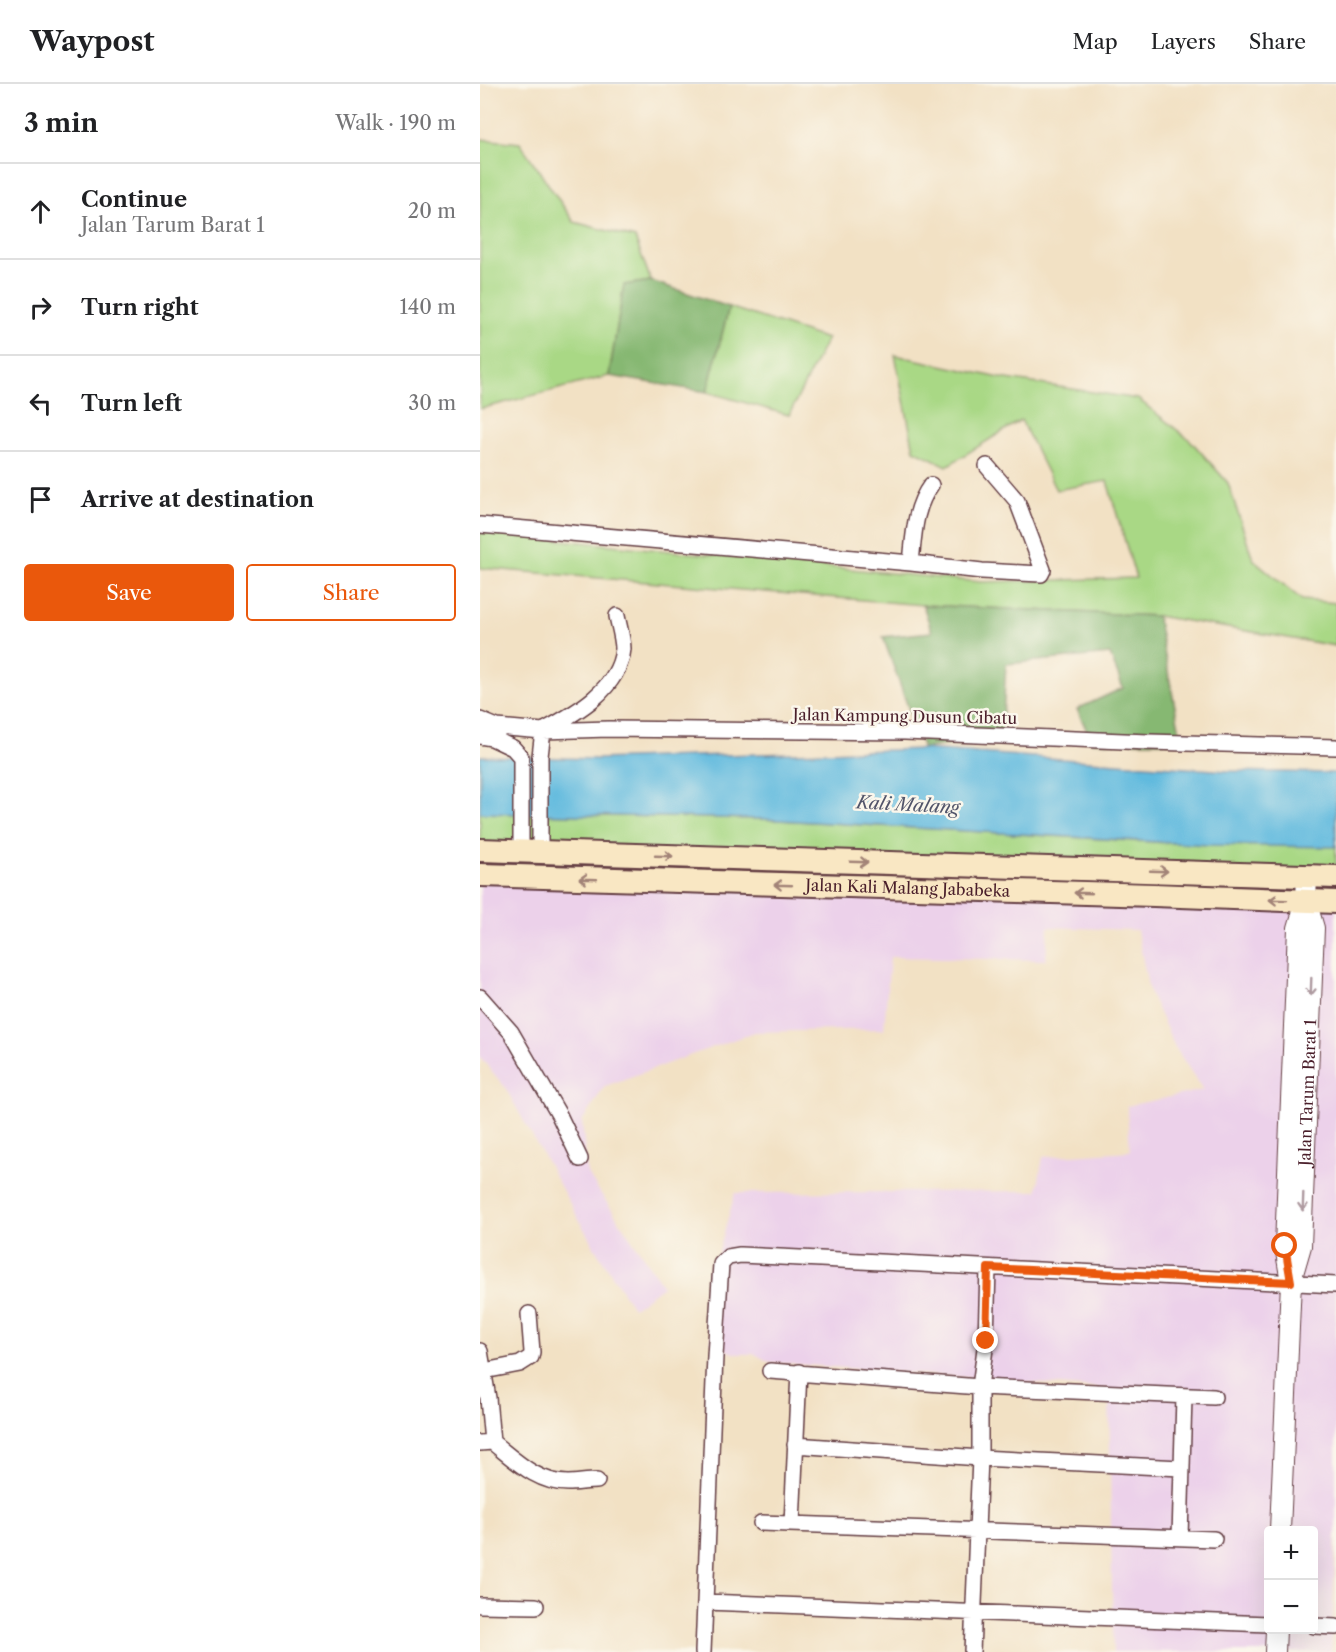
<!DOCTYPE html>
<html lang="en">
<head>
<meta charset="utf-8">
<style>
	:root { --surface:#fff; --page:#f2f2f2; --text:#202124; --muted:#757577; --line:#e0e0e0; --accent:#ea580c }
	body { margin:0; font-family:"Libre Caslon Text",serif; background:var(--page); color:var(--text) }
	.controls { position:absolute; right:18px; bottom:18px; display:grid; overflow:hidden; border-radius:6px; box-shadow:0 6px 24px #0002 }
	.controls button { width:54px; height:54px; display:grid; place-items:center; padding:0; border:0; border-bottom:2px solid var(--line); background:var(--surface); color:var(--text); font:30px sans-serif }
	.stop { position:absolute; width:18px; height:18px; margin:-14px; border:4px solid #ea580c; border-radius:50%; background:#fff }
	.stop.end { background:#ea580c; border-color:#fff; box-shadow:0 2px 6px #0008 }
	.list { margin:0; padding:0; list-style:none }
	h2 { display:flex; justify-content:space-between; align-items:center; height:78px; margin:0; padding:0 24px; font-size:26px }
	h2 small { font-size:20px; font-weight:400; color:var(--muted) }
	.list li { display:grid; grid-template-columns:39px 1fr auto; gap:18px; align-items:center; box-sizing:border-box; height:96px; padding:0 24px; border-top:2px solid var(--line) }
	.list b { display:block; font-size:22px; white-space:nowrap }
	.list p { margin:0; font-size:20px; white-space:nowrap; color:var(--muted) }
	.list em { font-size:20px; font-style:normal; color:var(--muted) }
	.actions { display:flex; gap:12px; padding:18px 24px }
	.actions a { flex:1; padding:14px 0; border:2px solid var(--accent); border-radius:6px; text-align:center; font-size:21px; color:var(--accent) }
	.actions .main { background:var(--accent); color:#fff }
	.icon { flex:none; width:33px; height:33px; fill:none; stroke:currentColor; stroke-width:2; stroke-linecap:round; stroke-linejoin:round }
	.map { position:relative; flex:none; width:856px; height:1568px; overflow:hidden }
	header { display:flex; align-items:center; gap:36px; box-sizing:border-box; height:84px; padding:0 30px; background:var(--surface); border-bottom:2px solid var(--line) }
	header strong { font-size:28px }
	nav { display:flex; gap:33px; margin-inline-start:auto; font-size:21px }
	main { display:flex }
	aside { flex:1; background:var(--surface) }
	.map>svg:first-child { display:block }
	.built { fill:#ecd1ea; fill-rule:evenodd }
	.green { fill:#a9d885; stroke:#7a7c58; stroke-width:1.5 }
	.forest { fill:#86b872; stroke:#686c4e; stroke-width:1.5 }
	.water { fill:#61bade; stroke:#566c84; stroke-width:1.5 }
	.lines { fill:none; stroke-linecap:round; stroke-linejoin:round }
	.minor-casing { stroke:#633c42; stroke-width:18 }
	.tertiary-casing { stroke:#633c42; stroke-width:22 }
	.secondary-casing { stroke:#633c42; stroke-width:26 }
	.minor { stroke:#fff; stroke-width:15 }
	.tertiary { stroke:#fff; stroke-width:20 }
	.secondary { stroke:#f9e7c3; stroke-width:22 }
	.oneway { stroke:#a28377 }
	.oneway2 { stroke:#ae9aa0 }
	.route { stroke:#ea580c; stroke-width:8 }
	.labels { text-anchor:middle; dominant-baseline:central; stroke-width:5; stroke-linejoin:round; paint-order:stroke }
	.street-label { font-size:16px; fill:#4a1f2b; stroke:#fbf7ec }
	.water-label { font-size:18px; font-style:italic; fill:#52556a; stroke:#fbf7ec }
</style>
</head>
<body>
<header>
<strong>Waypost</strong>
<nav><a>Map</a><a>Layers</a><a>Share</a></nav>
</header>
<main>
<aside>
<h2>3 min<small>Walk · 190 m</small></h2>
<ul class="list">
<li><svg class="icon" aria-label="ahead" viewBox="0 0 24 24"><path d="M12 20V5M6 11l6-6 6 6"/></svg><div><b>Continue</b><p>Jalan Tarum Barat 1</p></div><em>20 m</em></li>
<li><svg class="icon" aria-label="right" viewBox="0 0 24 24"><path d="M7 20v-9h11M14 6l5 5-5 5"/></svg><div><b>Turn right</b></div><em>140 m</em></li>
<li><svg class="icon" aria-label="left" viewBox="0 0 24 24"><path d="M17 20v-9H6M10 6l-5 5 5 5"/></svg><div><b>Turn left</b></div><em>30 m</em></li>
<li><svg class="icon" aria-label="arrive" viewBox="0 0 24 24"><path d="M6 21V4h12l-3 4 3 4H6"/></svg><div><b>Arrive at destination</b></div></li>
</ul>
<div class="actions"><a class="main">Save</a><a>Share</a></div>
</aside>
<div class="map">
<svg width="856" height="1568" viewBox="0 0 856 1568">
	<rect width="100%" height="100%" fill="#fbf7ec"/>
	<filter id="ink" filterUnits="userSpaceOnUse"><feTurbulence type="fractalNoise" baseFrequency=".0167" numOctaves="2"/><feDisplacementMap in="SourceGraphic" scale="12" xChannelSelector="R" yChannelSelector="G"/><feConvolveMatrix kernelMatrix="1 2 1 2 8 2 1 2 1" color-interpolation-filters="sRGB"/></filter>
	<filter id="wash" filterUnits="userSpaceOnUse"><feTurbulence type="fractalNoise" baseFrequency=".008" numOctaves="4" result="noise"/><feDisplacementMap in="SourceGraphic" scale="24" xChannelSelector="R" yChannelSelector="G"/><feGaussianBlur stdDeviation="1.35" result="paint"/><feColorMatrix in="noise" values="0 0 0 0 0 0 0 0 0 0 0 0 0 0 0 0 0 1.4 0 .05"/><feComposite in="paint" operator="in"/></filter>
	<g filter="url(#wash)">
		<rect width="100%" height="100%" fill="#f2e1c4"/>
		<!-- built -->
		<path class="built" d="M0 791 856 818V1448L851 1568H633L629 1305 289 1278 275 1270H258L248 1267 231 1259 237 1174 255 1109 557 1107 563 1073 650 1067 647 1022 723 1006 695 963 669 907 657 846 568 843 566 876 410 873 404 945 275 948 125 1002 102 1037 107 1089 183 1202 153 1224 113 1161 25 1003 0 973ZM788 1446H834V1546H788Z"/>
		<!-- green -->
		<path class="green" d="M0 55 40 59 94 138 155 154 171 197 144 201 129 292 0 325Z
			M249 223 347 255 309 331 227 308Z
			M415 271 520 294 658 315 711 357 748 399 773 475 822 516 856 519V562L677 532 443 521 0 484V448L501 498 656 494 627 397 576 406 541 336 467 382 434 366Z
			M0 729 281 735 689 759 856 762V818L0 791Z"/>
		<!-- forest -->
		<path class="forest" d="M171 197 249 223 227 308 129 292 144 201Z
			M443 521 677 532 702 658H612L597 625 643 604 630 570 526 580 522 651 443 665 403 553 452 548Z"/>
		<!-- water -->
		<path class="water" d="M443 665 748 687 856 689V763L728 761 281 735 0 729V672L116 675Z"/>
	</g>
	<g filter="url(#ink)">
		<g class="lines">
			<!-- minor casing -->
			<g class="minor-casing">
				<path id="minor" d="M0 441 431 479 502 487 561 490 563 486 537 417 507 382
					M431 479C434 451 434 424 451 401
					M0 636 17 643
					M0 652 12 654 17 643 63 647 129 645 425 648 668 658 856 663
					M12 654 33 664 41 673V767
					M60 768V672L63 647C94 630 139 606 143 565 143 555 139 542 137 532
					M0 913 31 948 79 1031 100 1075
					M0 1267 8 1314 12 1358
					M4 1287 40 1280 51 1273 52 1268 49 1230
					M290 1287 500 1303 734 1313
					M0 1359 12 1358C35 1376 57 1399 88 1399 97 1399 107 1397 117 1397
					M315 1361 500 1374 701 1384
					M281 1439 734 1455
					M312 1440 319 1288
					M700 1453 704 1313
					M226 1518 788 1540
					M0 1521 56 1522
					M834 1542 856 1543
					M223 1568 235 1272 241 1180 248 1173 260 1171 856 1201
					M492 1568 500 1374V1303L506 1257 508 1184"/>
			</g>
			<!-- tertiary casing -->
			<g class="tertiary-casing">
				<g id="tertiary">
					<path id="s1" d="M812 1193 821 1162 834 844 826 817"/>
					<path d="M800 1446 811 1198 805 1162 818 844 826 817 827 792"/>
					<path d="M795 1568 796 1546"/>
				</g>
			</g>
			<!-- secondary casing -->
			<g class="secondary-casing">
				<g id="secondary">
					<path d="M0 766 856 793"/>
					<path id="s2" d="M0 791 674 811 856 818"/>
				</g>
			</g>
			<!-- minor -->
			<use href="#minor" class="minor"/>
			<!-- tertiary -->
			<use href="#tertiary" class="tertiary"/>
			<!-- secondary -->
			<use href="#secondary" class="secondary"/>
		</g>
		<!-- one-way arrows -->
		<defs><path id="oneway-shaft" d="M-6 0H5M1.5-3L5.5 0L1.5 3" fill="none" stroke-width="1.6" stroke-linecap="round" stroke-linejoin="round" transform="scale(1.5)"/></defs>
		<g class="oneway">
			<use href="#oneway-shaft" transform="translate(184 772) rotate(2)"/>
			<use href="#oneway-shaft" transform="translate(379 778) rotate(2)"/>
			<use href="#oneway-shaft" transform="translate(679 787) rotate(2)"/>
			<use href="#oneway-shaft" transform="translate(108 795) rotate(-178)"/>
			<use href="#oneway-shaft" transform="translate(303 801) rotate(-178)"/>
			<use href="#oneway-shaft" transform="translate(603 809) rotate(-178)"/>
			<use href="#oneway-shaft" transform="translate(798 816) rotate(-178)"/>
		</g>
		<g class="oneway2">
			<use href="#oneway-shaft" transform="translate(831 903) rotate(92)"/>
			<use href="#oneway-shaft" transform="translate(823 1118) rotate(92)"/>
		</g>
	</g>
	<g class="lines" filter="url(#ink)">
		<!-- route -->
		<path class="route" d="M506 1257 508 1184 811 1198 805 1162"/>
	</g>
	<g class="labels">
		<!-- street labels -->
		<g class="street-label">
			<text transform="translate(425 632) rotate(1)">Jalan Kampung Dusun Cibatu</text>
			<text stroke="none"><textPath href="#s2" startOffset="428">Jalan Kali Malang Jababeka</textPath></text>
			<text stroke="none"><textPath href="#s1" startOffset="186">Jalan Tarum Barat 1</textPath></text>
		</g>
		<!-- water labels -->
		<g class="water-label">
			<text transform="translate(428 721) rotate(3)">Kali Malang</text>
		</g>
	</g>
</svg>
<div class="controls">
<button>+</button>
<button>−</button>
</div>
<div class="stop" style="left:805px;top:1162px"></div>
<div class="stop end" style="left:506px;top:1257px"></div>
</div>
</main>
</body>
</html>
